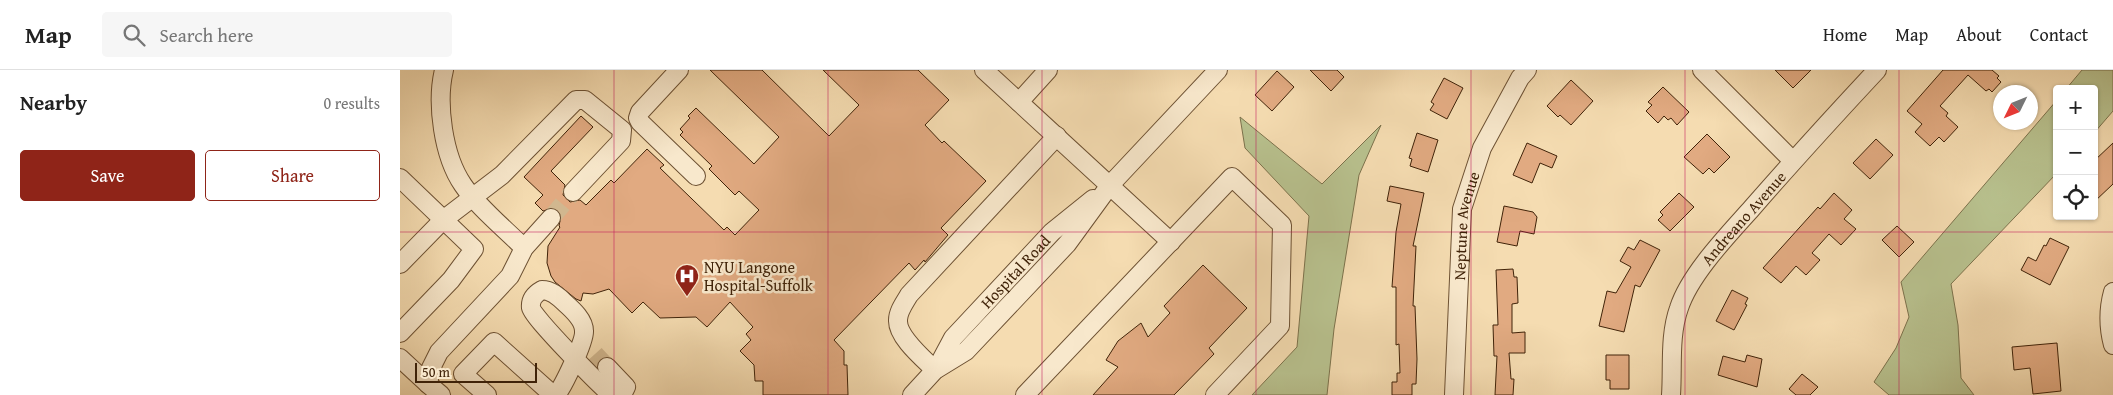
<!DOCTYPE html>
<html lang="en">
<head>
<meta charset="utf-8">
<style>
	:root { --surface:#fff; --page:#f6f6f6; --text:#222; --muted:#767676; --line:#e0e0e0; --accent:#8f2418 }
	body { margin:0; font-family:"Gentium Book Plus",serif; background:var(--page); color:var(--text) }
	.controls { position:absolute; right:15px; top:15px; display:grid; overflow:hidden; border-radius:5px; box-shadow:0 1px 4px #0004 }
	.controls button { width:45px; height:45px; display:grid; place-items:center; padding:0; border:0; border-bottom:1px solid var(--line); background:var(--surface); color:var(--text); font:25px sans-serif }
	.compass { position:absolute; left:1593px; top:15px; width:45px; height:45px; border-radius:50%; background:var(--surface); box-shadow:0 1px 4px #0004; rotate:227deg }
	.scale { position:absolute; left:15px; bottom:12px; width:122px; box-sizing:border-box; padding-left:5px; border:2px solid #402309; border-top:0; font-size:14px; line-height:18px; white-space:nowrap; color:#402309; -webkit-text-stroke:4px #f8e8cc; paint-order:stroke }
	.list { margin:0; padding:0; list-style:none }
	h2 { display:flex; justify-content:space-between; align-items:center; height:65px; margin:0; padding:0 20px; font-size:21px }
	h2 small { font-size:16px; font-weight:400; color:var(--muted) }
	.actions { display:flex; gap:10px; padding:15px 20px }
	.actions a { flex:1; padding:11px 0; border:1px solid var(--accent); border-radius:5px; text-align:center; font-size:18px; color:var(--accent) }
	.actions .main { background:var(--accent); color:#fff }
	.icon { flex:none; width:28px; height:28px; fill:none; stroke:currentColor; stroke-width:2; stroke-linecap:round; stroke-linejoin:round }
	.map { position:relative; flex:none; width:1713px; height:325px; overflow:hidden }
	header { display:flex; align-items:center; gap:30px; box-sizing:border-box; height:70px; padding:0 25px; background:var(--surface); border-bottom:1px solid var(--line) }
	header strong { font-size:24px }
	nav { display:flex; gap:28px; margin-inline-start:auto; font-size:18px }
	.search { width:350px; height:45px; background:var(--page); display:flex; align-items:center; gap:12px; box-sizing:border-box; padding:0 18px; border-radius:5px; color:var(--muted); font-size:19px }
	main { display:flex }
	aside { flex:1; background:var(--surface) }
	.map>svg:first-child { display:block }
	.green { fill:#b8c18e; stroke:#7c724c }
	.building { fill:#e1aa81; stroke:#402309 }
	.lines { fill:none; stroke-linecap:round; stroke-linejoin:round }
	.minor-tunnel { stroke:#d1b78f; stroke-width:18; stroke-dasharray:18 9; stroke-linecap:butt }
	.minor-casing { stroke:#6d5133; stroke-width:20 }
	.minor { stroke:#f8e8cc; stroke-width:18 }
	.grid { fill:none; stroke:#c2185b; stroke-width:1; stroke-opacity:0.55 }
	.labels { text-anchor:middle; dominant-baseline:central; stroke-width:5; stroke-linejoin:round; paint-order:stroke }
	.street-label { font-size:16px; fill:#402309; stroke:#f8e8cc }
	.poi-label { font-size:16px; fill:#402309; stroke:#f8e8cc; text-anchor:start }
</style>
</head>
<body>
<header>
<strong>Map</strong>
<div class="search"><svg class="icon" aria-label="search" viewBox="0 0 24 24"><circle cx="10" cy="10" r="6"/><path d="M15 15l6 6"/></svg>Search here</div>
<nav><a>Home</a><a>Map</a><a>About</a><a>Contact</a></nav>
</header>
<main>
<aside>
<h2>Nearby<small>0 results</small></h2>
<ul class="list">
</ul>
<div class="actions"><a class="main">Save</a><a>Share</a></div>
</aside>
<div class="map">
<svg width="1713" height="325" viewBox="0 0 1713 325">
	<rect width="100%" height="100%" fill="#f5dcb1"/>
	<filter id="stains"><feTurbulence type="fractalNoise" baseFrequency=".004" numOctaves="4"/><feColorMatrix values="0 0 0 0 .2 0 0 0 0 .09 0 0 0 0 .02 0 0 0 .5 -.17"/></filter>
	<radialGradient id="worn" r=".72"><stop offset=".6" stop-color="#630" stop-opacity="0"/><stop offset="1" stop-color="#630" stop-opacity=".3"/></radialGradient>
	<!-- green -->
	<path class="green" d="M1682 0H1713V41L1694 63V19H1666Z
		M1657 30V103L1551 214 1558 255 1561 308 1574 325H1489L1474 312 1496 278 1509 247 1501 212Z
		M840 47 922 114 981 55 959 105 934 259 927 325H852L897 277 909 146 845 78Z"/>
	<!-- building -->
	<path class="building" d="M310 0H362L429 66 459 35 423 0H518L549 30 525 55 542 73 544 71 586 111 541 158 548 165 525 192 524 190 515 200 509 193 434 270 444 281V295H447L448 325H363V311H355L354 295 340 281 351 270 346 264 353 257 330 232 307 257 296 247 260 248 243 232 232 243 209 219 193 224 183 223 181 231 176 229 155 212 151 206 147 193 148 176 160 157 159 156 161 145 154 138 143 141 135 133 143 125 124 107 181 46 193 57 151 101 165 115 163 125 170 132 180 130 186 135 211 110 214 113 247 79 264 95 260 98 324 160 327 157 335 165 359 140 339 121 335 125 309 99 312 96 280 65 283 62 280 59 290 48 288 46 296 38 354 94 379 67Z
		M910 0H937L944 7 931 21Z
		M1375 0H1411L1393 18Z
		M1543 0H1592L1599 6 1597 8 1601 12 1592 22 1589 19 1586 21 1568 5 1540 36 1548 43 1546 46 1558 57 1544 72 1539 67 1530 76 1515 62 1522 54 1507 41Z
		M877 1 894 17 872 41 855 25Z
		M1044 8 1063 18 1047 49 1030 40 1034 34 1031 32Z
		M1171 10 1193 31 1171 55 1160 45 1158 47 1147 36Z
		M1263 17 1289 42 1277 55 1271 48 1268 50 1264 46 1258 53 1246 41 1252 35 1248 32Z
		M1017 63 1038 70 1028 102 1010 96 1012 89 1009 88Z
		M1307 64 1330 87 1314 103 1309 98 1303 104 1284 87Z
		M1476 69 1493 85 1470 109 1453 93Z
		M1127 73 1157 86 1152 98 1140 93 1132 113 1113 105Z
		M1713 73V114L1694 132V91Z
		M990 116 1024 123 1013 176H1016L1013 236H1015L1017 289 1016 314H1012V325H992V312H997V303H1000L999 274 996 275V217H992L996 162 1001 134 987 131Z
		M1279 123 1294 137 1270 161 1258 150 1263 145 1260 142Z
		M1434 123 1452 140 1444 149 1456 159 1441 175 1429 164 1412 183 1420 190 1406 205 1396 196 1381 213 1363 198 1418 137 1420 139Z
		M1104 136 1133 142 1137 147 1134 164 1120 161 1117 176 1097 172Z
		M1497 156 1514 172 1499 187 1482 170Z
		M1650 168 1669 177 1650 215 1621 200 1628 187 1636 191 1644 175 1646 176Z
		M1240 170 1260 180 1240 217 1235 215 1224 262 1199 256 1207 221 1216 223 1231 197 1220 191 1228 177 1234 180Z
		M803 195 847 238 809 278 814 284 774 325H693L718 297 706 290 718 271 741 253 748 267 770 243 764 236Z
		M1113 199 1114 207H1117L1118 233 1112 234V263L1125 262V283H1109L1111 309H1114L1113 325H1095L1097 286H1094L1093 255H1098L1096 200Z
		M1332 220 1348 228 1345 234 1347 235 1334 260 1316 251Z
		M1657 273 1661 321 1633 324 1630 298 1614 300 1612 277Z
		M1206 285H1229V319H1210V310H1206Z
		M1347 285 1362 289 1357 317 1318 305 1323 286 1345 292Z
		M1402 304 1418 317 1410 325H1396L1389 319Z"/>
	<g class="lines">
		<!-- minor-tunnel -->
		<path class="minor-tunnel" d="M151 148 173 122
			M195 284 207 297"/>
		<!-- minor casing -->
		<g class="minor-casing">
			<g id="minor">
				<path d="M44 0C36 33 43 86 63 115 77 136 105 159 124 178"/>
				<path d="M279 0 240 42 238 48 240 52 296 106"/>
				<path d="M584 0 771 172"/>
				<path d="M1302 0 1392 90"/>
				<path d="M619 32 648 0"/>
				<path d="M0 108 74 179 51 210 0 263"/>
				<path d="M0 194 43 150 102 105 176 30H185L222 60 221 71 173 122"/>
				<path d="M1713 222C1708 240 1708 256 1713 275"/>
				<path d="M0 288 28 314"/>
				<path d="M207 297 226 317 222 325"/>
				<path id="s1" d="M537 298 553 268 652 162 693 129"/>
				<path d="M535 300C524 289 497 267 498 250 498 241 505 232 509 225L657 66"/>
				<path d="M41 325 28 314 31 298 39 282 110 206 124 178 151 148"/>
				<path d="M87 325 63 304 94 272 153 325"/>
				<path d="M156 325C163 317 185 271 184 261 184 250 173 240 165 233 158 226 151 220 142 220 135 224 130 229 131 238 131 245 201 317 212 325"/>
				<path d="M512 325 535 300 566 281 667 174 710 115 818 0"/>
				<path d="M625 325 832 107 882 155 880 256 815 325"/>
				<path id="s2" d="M1054 325 1062 139 1082 78 1120 8 1127 0"/>
				<path id="s3" d="M1271 325C1273 297 1269 266 1279 238 1290 204 1328 165 1352 138 1393 91 1435 45 1477 0"/>
			</g>
		</g>
		<!-- minor -->
		<use href="#minor" class="minor"/>
	</g>
	<!-- grid -->
	<path class="grid" d="M214 0V325M428 0V325M642 0V325M856 0V325M1071 0V325M1285 0V325M1499 0V325M0 162H1713"/>
	<!-- icons -->
	<defs>
		<g id="hospital-pin" transform="scale(1.25)"><path d="M0 17L-7.5 6A9.5 9.5 0 1 1 7.5 6Z" fill="#8f2418" stroke="#f8e8cc"/><path d="M-5-5h3v3.5h4V-5h3V5h-3V1.5h-4V5h-3Z" fill="#fff"/></g>
	</defs>
	<g fill-rule="evenodd">
		<use href="#hospital-pin" x="287" y="206"/>
	</g>
	<g class="labels">
		<!-- street labels -->
		<g class="street-label">
			<text stroke="none"><textPath href="#s3" startOffset="199">Andreano Avenue</textPath></text>
			<text stroke="none"><textPath href="#s2" startOffset="170">Neptune Avenue</textPath></text>
			<text stroke="none"><textPath href="#s1" startOffset="125">Hospital Road</textPath></text>
		</g>
		<!-- poi labels -->
		<g class="poi-label">
			<text x="304" y="197">NYU Langone<tspan x="304" dy="18">Hospital-Suffolk</tspan></text>
		</g>
	</g>
	<rect width="100%" height="100%" filter="url(#stains)"/>
	<rect width="100%" height="100%" fill="url(#worn)"/>
</svg>
<div class="controls">
<button>+</button>
<button>−</button>
<button><svg class="icon" aria-label="locate" viewBox="0 0 24 24"><circle cx="12" cy="12" r="6"/><path d="M12 2v4M12 18v4M2 12h4M18 12h4"/></svg></button>
</div>
<svg class="compass" viewBox="-18 -18 36 36"><path d="M0-13l5 13h-10z" fill="#e53935"/><path d="M0 13l5-13h-10z" fill="#767676"/></svg>
<div class="scale">50 m</div>
</div>
</main>
</body>
</html>
